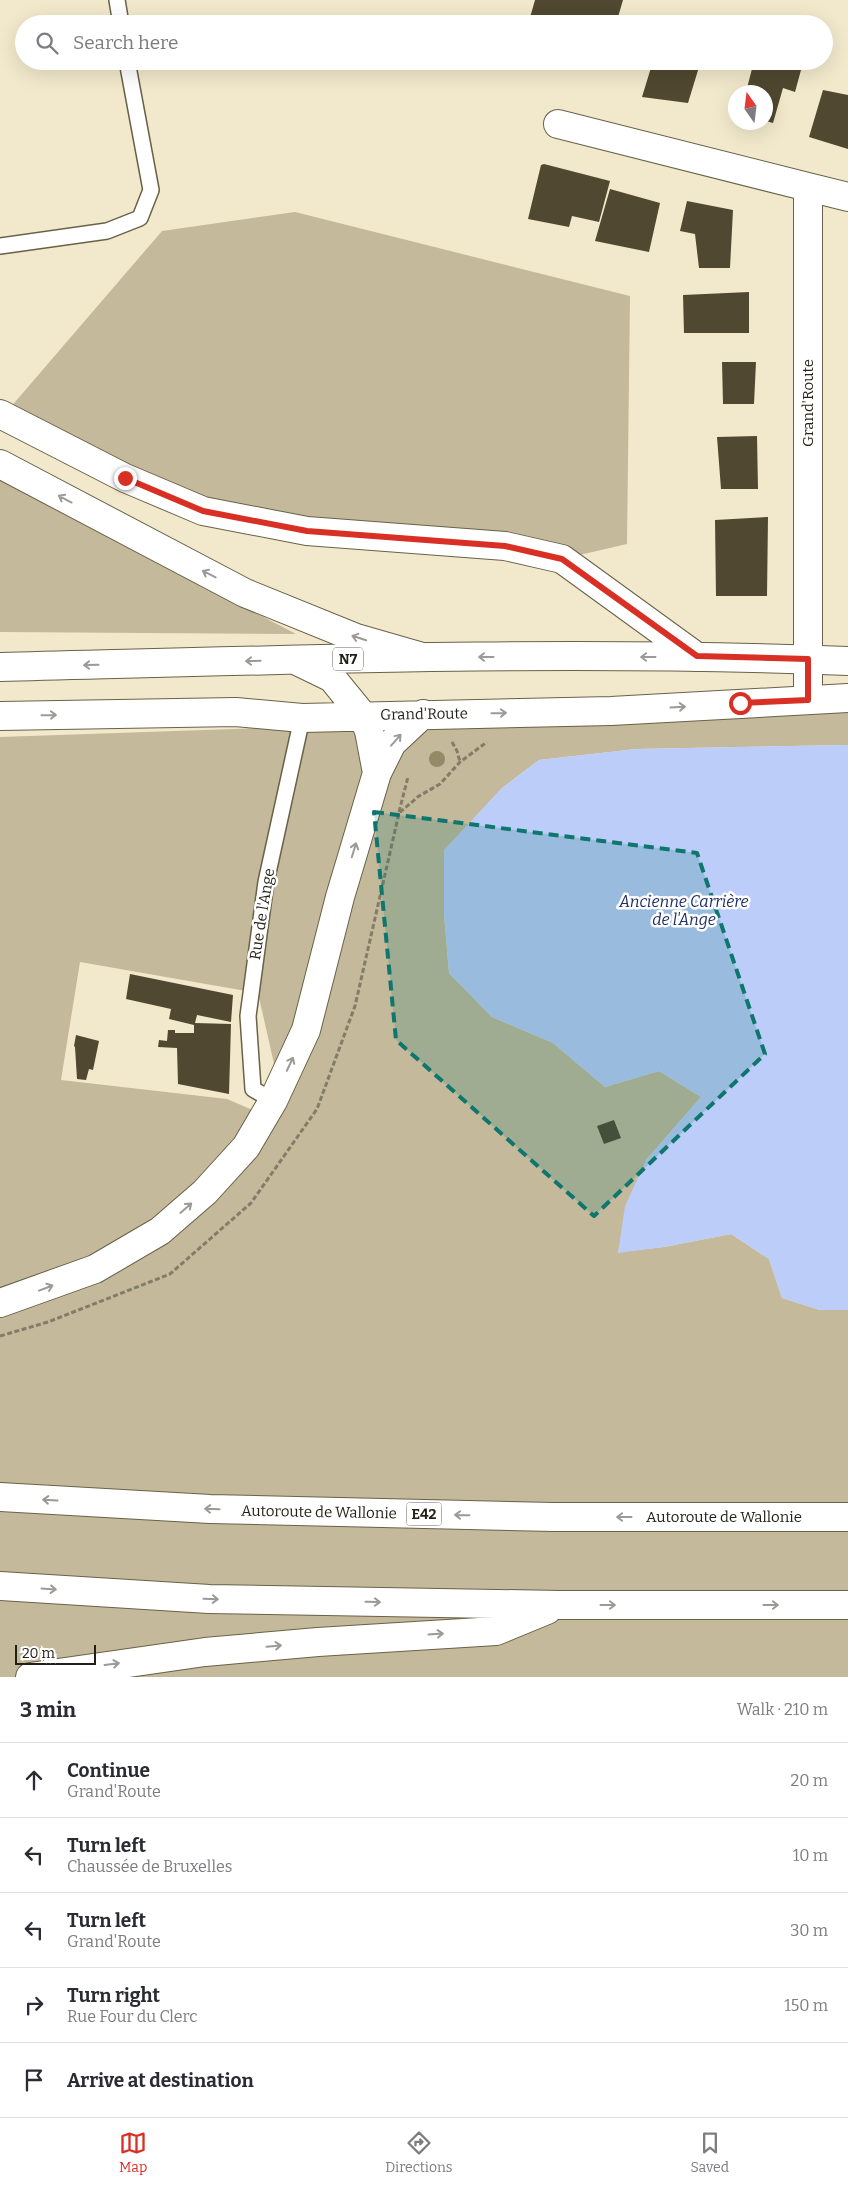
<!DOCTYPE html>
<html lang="en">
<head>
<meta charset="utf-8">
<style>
	:root { --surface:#fff; --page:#f7f7f7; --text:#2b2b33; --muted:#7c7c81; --line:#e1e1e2; --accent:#d93025 }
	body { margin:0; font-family:Bitter,serif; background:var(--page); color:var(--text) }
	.compass { position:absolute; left:728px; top:85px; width:45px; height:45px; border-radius:50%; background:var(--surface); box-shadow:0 5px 20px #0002; rotate:346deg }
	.scale { position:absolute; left:15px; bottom:12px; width:81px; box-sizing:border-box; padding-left:5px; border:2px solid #231f15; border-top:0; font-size:14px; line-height:18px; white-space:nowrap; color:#231f15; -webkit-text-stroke:4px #fff; paint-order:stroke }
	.stop { position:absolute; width:15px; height:15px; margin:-11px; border:4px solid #d93025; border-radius:50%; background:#fff }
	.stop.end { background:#d93025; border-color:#fff; box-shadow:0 1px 5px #0008 }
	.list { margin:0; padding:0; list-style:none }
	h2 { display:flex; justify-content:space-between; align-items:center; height:65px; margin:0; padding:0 20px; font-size:21px }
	h2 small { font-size:16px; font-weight:400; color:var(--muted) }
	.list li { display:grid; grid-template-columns:32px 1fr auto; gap:15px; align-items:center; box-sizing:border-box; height:75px; padding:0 20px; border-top:1px solid var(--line) }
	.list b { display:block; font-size:19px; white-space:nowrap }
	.list p { margin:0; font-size:16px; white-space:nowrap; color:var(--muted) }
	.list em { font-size:16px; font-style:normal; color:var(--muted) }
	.icon { flex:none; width:28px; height:28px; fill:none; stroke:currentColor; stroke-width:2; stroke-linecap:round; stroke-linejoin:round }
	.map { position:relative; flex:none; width:848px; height:1677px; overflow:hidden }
	.search { position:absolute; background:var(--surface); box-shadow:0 5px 20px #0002; left:15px; right:15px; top:15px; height:55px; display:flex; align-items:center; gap:12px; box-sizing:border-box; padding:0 18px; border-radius:28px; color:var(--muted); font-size:19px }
	.sheet { height:440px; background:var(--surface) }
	nav { display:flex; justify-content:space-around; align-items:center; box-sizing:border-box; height:70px; border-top:1px solid var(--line); background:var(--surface); font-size:14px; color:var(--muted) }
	nav a { display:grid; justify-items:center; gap:2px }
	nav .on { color:var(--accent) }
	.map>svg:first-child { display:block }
	.green { fill:#c4b99a; fill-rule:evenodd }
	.water { fill:#bccdfa }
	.building { fill:#504830 }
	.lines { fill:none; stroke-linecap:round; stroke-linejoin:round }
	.service-casing { stroke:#696148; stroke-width:18 }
	.minor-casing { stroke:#696148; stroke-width:30 }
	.primary-casing { stroke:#696148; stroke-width:30 }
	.motorway-casing { stroke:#696148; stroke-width:30 }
	.path { stroke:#827c69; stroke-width:3; stroke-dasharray:5 2.5; stroke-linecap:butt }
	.service { stroke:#fff; stroke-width:15 }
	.minor { stroke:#fff; stroke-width:28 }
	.primary { stroke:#fff; stroke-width:28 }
	.motorway { stroke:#fff; stroke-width:28 }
	.tree { fill:#948a68 }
	.oneway { stroke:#9c9a96 }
	.route { stroke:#d93025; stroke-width:6 }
	.marked { fill:#0f766e; fill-opacity:0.2; stroke:#0f766e; stroke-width:4; stroke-dasharray:10 6; stroke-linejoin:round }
	.labels { text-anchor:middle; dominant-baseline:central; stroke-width:5; stroke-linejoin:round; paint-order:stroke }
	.shield { fill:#fff; stroke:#65625b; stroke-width:1 }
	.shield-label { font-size:14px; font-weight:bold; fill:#231f15 }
	.street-label { font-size:15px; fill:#231f15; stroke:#fff }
	.water-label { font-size:16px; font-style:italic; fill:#213065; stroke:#fff }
</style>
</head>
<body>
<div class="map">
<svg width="848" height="1677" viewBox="0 0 848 1677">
	<rect width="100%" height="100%" fill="#f2e9cc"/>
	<!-- green -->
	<path class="green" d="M295 212 630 296 627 544 562 559 203 511 3 416 162 231Z
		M0 479 296 634 0 632Z
		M848 708V745L636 749 539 760 502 788 444 851V914L449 973 492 1017 553 1043 605 1087 659 1071 701 1097 646 1160 618 1252 664 1247 731 1234 769 1259 782 1298 820 1310H848V1677H0V737ZM80 962 258 993 277 1077 255 1111 227 1099 61 1080Z"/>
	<!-- water -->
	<path class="water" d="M848 745V1310H820L782 1298 769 1259 731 1234 664 1247 618 1253 625 1206 646 1160 701 1097 659 1071 605 1087 553 1043 492 1017 449 973 444 914V850L502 788 539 760 636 749Z"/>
	<!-- building -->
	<path class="building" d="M535 0H623L616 24H511L512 19 529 21Z
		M653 61 699 67 688 103 642 97Z
		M754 61H767L801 70 795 92 783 88 773 123 766 121V92H746Z
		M823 90 848 95V149L809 137Z
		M544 164 610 181 599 222 572 216 569 227 528 219 541 165Z
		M610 189 660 203 649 252 595 241Z
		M687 201 733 210 730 268H699L695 234 680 231Z
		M749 292V333H684L683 295Z
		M722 362H756L754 404H723Z
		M757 436 758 489H721L717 437Z
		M768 517 767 596H716L715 520Z
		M130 974 233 995 231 1022 197 1015 195 1023 231 1024 229 1094 178 1084 177 1048 158 1047 159 1040 167 1041 168 1030H175V1033H194V1025L169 1019 171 1009 126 999Z
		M76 1035 99 1041 93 1070 89 1069 86 1080 77 1079 75 1047 74 1046Z
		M614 1120 621 1138 604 1144 597 1126Z"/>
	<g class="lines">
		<!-- service casing -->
		<g class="service-casing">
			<path id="service" d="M117 0 121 24
				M0 246 107 231 140 218 151 190 127 61
				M273 1101 253 1089 248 1016 266 882 302 718"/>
		</g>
		<!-- minor casing -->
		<g class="minor-casing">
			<path id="minor" d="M558 124 808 187
				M0 414 125 478 203 511 307 531 505 546 562 559 697 657
				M808 700V187L848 197"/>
		</g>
		<!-- primary casing -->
		<g class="primary-casing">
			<path id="primary" d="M297 661 332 678 363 716 369 731 377 773
				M0 667C282 660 566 650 848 661
				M0 716 236 712 302 718 611 711 848 698
				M0 1303 95 1269 160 1231 205 1192 246 1147 273 1101 306 1030 340 897 377 773 392 743 423 714"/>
		</g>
		<!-- motorway casing -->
		<g class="motorway-casing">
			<path id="motorway" d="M0 464 245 593 356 638 422 657
				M0 1497 210 1509 553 1517H848
				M0 1586 209 1599 560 1605H848
				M30 1677 205 1652 318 1642 496 1631 547 1610"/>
		</g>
		<!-- path -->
		<path class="path" d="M452 742 457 751 460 762
			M399 812 408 777
			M0 1336 48 1322 170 1274 251 1203 317 1109 355 1006 399 813 419 796 440 784 460 762 487 742"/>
		<!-- service -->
		<use href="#service" class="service"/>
		<!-- minor -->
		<use href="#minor" class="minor"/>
		<!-- primary -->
		<use href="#primary" class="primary"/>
		<!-- motorway -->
		<use href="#motorway" class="motorway"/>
	</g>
	<!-- trees -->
	<circle class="tree" cx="437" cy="759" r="8"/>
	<!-- one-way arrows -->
	<defs><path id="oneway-shaft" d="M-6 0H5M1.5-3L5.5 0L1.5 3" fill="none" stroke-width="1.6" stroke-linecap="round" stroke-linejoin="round" transform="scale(1.25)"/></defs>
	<g class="oneway">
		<use href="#oneway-shaft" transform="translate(65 499) rotate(-152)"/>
		<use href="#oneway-shaft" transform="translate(209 574) rotate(-153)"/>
		<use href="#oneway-shaft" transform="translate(359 638) rotate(-162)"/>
		<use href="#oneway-shaft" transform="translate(486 657) rotate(180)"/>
		<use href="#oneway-shaft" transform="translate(648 657) rotate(180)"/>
		<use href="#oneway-shaft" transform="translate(253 661) rotate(179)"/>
		<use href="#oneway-shaft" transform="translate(91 665) rotate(179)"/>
		<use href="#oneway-shaft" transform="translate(678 707) rotate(-3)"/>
		<use href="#oneway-shaft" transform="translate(499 713) rotate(-1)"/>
		<use href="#oneway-shaft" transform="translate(49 715) rotate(-1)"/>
		<use href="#oneway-shaft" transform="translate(396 740) rotate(-49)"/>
		<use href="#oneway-shaft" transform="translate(354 850) rotate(-73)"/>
		<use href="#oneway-shaft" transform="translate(290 1064) rotate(-65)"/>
		<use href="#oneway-shaft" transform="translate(186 1208) rotate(-41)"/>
		<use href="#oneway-shaft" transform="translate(46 1288) rotate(-21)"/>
		<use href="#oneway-shaft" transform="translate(50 1500) rotate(-177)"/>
		<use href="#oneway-shaft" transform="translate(212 1509) rotate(-178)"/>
		<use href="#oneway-shaft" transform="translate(462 1515) rotate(-179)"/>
		<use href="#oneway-shaft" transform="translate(624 1517) rotate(-180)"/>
		<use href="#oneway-shaft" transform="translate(49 1589) rotate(4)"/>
		<use href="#oneway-shaft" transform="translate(211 1599) rotate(2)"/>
		<use href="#oneway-shaft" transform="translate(373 1602) rotate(1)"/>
		<use href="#oneway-shaft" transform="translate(608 1605)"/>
		<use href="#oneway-shaft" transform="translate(771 1605)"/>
		<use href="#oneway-shaft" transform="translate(436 1634) rotate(-4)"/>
		<use href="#oneway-shaft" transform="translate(274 1646) rotate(-5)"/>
		<use href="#oneway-shaft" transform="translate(112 1664) rotate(-7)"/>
	</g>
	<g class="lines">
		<!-- route -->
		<path class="route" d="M125 478 203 511 307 531 505 546 562 559 697 656 808 659V700L740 703"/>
	</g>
	<!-- marked area -->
	<path class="marked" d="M374 812 697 853 765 1054 594 1216 396 1040Z"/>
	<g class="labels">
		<!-- shield labels -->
		<g class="shield">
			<rect x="333" y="647.5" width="30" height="23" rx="4"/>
			<rect x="406.5" y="1502.5" width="35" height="23" rx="4"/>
		</g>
		<g class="shield-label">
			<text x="348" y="659">N7</text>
			<text x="424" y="1514">E42</text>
		</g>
		<!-- street labels -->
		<g class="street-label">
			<text transform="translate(808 403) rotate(-90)">Grand'Route</text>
			<text transform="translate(424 714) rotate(-1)">Grand'Route</text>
			<text transform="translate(262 914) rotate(-81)">Rue de l'Ange</text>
			<text transform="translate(319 1512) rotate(1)">Autoroute de Wallonie</text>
			<text x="724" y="1517">Autoroute de Wallonie</text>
		</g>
		<!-- water labels -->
		<g class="water-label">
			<text x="684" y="901">Ancienne Carrière<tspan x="684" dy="18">de l'Ange</tspan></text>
		</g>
	</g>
</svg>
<svg class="compass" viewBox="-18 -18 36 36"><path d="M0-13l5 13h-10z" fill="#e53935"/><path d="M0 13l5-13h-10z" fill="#7c7c81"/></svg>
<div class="scale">20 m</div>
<div class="stop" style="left:740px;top:703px"></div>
<div class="stop end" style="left:125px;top:478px"></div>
<div class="search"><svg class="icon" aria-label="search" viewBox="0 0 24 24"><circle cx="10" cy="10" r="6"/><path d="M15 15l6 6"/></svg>Search here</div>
</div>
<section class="sheet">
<h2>3 min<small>Walk · 210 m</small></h2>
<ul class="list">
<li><svg class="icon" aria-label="ahead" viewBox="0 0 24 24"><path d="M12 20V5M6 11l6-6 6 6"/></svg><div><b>Continue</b><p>Grand'Route</p></div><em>20 m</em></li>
<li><svg class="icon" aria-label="left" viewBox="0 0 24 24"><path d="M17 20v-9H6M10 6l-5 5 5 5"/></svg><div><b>Turn left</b><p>Chaussée de Bruxelles</p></div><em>10 m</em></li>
<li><svg class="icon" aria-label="left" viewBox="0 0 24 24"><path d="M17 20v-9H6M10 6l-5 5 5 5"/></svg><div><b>Turn left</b><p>Grand'Route</p></div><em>30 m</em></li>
<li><svg class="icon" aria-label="right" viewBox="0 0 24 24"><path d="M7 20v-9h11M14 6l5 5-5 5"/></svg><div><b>Turn right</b><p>Rue Four du Clerc</p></div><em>150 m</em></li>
<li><svg class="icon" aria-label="arrive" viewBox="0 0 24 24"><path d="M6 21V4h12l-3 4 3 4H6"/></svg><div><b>Arrive at destination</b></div></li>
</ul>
</section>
<nav>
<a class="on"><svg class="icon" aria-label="map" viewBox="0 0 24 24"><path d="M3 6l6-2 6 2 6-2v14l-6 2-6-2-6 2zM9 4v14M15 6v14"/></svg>Map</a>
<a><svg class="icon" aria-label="directions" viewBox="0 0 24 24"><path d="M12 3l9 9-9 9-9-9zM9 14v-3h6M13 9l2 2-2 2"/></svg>Directions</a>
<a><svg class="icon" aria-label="saved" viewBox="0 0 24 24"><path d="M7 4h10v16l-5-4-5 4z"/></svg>Saved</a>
</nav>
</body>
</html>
